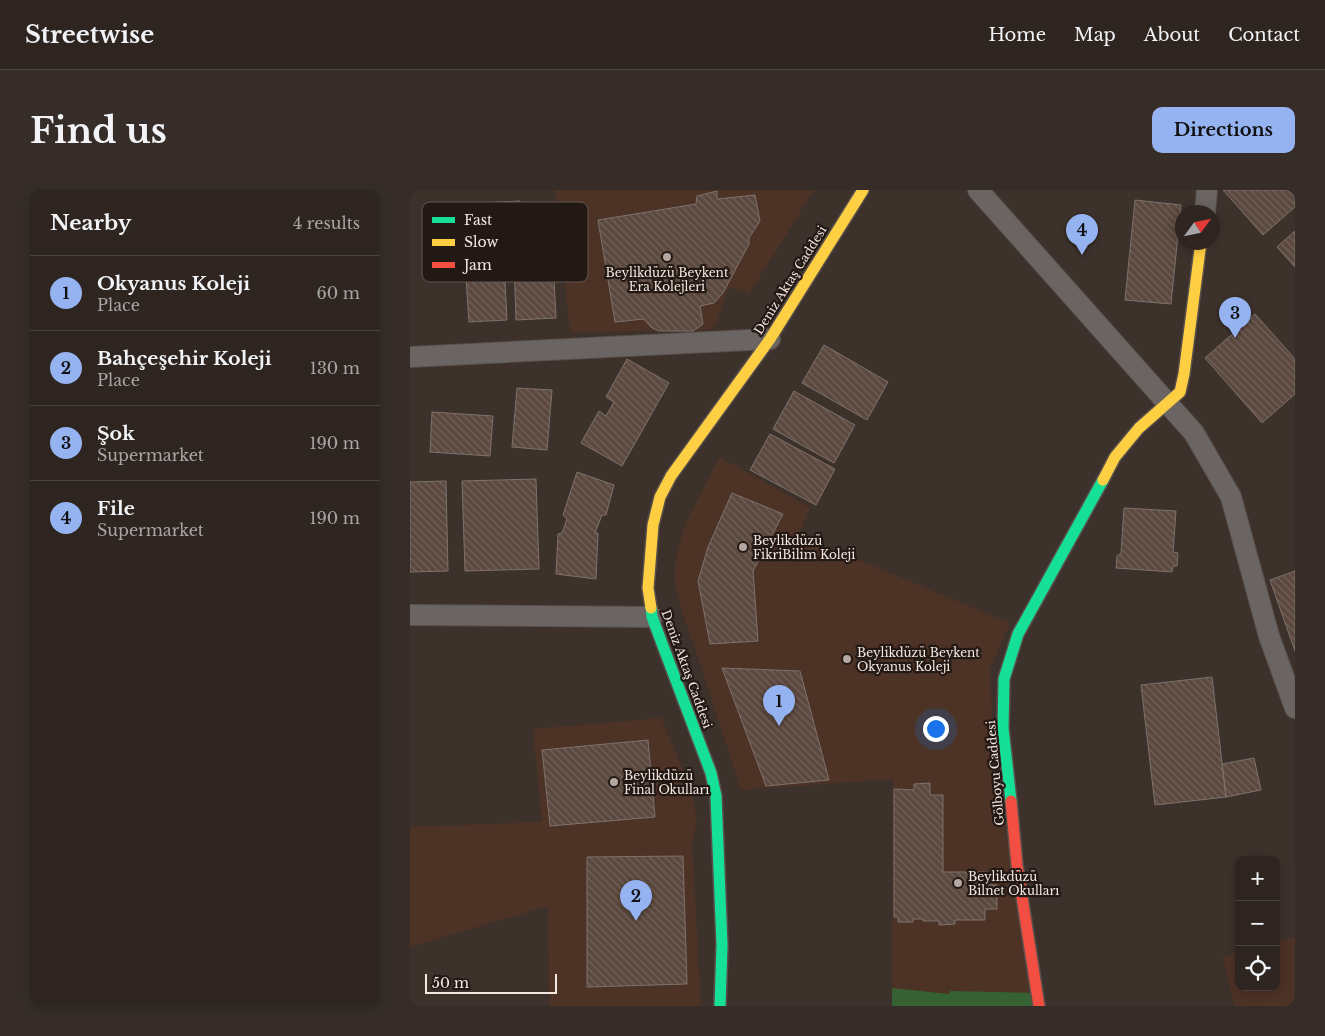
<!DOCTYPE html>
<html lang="en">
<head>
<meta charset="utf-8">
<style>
	:root { --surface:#2e2520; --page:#362d29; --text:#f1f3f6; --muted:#a7a5a5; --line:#49423e; --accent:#95b2f1 }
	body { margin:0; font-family:"Libre Baskerville",serif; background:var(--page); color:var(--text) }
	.controls { position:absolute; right:15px; bottom:15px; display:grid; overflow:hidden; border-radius:10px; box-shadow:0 2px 12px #0003 }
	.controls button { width:45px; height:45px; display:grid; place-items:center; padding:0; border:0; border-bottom:1px solid var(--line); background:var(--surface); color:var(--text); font:25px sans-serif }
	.compass { position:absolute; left:765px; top:15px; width:45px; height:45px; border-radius:50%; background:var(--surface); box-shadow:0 2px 12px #0003; rotate:57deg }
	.scale { position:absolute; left:15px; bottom:12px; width:132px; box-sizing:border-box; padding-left:5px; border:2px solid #f5e6e0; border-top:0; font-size:14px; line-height:18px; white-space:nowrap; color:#f5e6e0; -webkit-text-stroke:4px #231914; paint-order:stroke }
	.you { position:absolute; left:525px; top:538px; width:18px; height:18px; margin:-12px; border:4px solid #fff; border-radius:50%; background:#1a73e8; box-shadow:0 0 0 8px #1a73e833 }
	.badge { display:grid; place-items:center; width:32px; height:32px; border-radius:50%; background:var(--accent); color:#111; font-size:16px; font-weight:700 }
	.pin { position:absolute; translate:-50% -41px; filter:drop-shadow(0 1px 2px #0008) }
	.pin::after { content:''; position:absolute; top:26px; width:18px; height:15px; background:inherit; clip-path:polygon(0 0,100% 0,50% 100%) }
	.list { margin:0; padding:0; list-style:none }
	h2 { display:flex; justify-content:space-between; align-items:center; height:65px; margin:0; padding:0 20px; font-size:21px }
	h2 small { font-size:16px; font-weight:400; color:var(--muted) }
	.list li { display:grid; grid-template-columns:32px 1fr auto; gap:15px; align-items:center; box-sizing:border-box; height:75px; padding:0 20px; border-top:1px solid var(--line) }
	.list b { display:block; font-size:19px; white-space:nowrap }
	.list p { margin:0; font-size:16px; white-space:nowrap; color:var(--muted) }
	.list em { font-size:16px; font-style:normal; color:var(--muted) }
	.icon { flex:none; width:28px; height:28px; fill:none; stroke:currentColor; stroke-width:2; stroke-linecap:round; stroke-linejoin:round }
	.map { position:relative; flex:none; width:885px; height:816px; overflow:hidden; border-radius:10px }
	header { display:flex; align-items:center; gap:30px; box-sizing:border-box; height:70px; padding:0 25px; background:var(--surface); border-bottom:1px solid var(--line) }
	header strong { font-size:24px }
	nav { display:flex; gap:28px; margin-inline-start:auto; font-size:18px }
	.intro { display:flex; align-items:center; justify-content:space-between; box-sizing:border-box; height:120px; padding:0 30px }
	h1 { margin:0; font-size:35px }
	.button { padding:12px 22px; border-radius:10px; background:var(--accent); color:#111; font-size:18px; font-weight:700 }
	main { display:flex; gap:30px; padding:0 30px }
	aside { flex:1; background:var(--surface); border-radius:10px; box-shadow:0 2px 12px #0003 }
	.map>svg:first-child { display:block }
	.built { fill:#4d3226 }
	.grass { fill:#356133 }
	.building { fill:url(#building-back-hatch); stroke:#7d726d }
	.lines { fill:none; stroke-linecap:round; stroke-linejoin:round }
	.street-casing { stroke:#594f4a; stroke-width:22 }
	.fast-casing { stroke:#594f4a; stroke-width:14 }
	.slow-casing { stroke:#594f4a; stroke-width:14 }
	.jam-casing { stroke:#594f4a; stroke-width:14 }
	.street { stroke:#6a6563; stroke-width:20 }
	.fast { stroke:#16e098; stroke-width:11 }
	.slow { stroke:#ffcf43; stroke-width:11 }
	.jam { stroke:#f24e42; stroke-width:11 }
	.poi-dot { fill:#b5a7a1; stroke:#231914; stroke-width:2 }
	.labels { text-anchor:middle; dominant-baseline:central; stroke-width:4.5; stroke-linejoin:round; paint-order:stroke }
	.poi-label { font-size:12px; fill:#f5e6e0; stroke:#231914; text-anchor:start }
	.street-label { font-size:12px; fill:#f5e6e0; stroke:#231914 }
	.key { fill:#231914; stroke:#625651; stroke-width:1 }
	.key-label { font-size:14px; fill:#f5e6e0 }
</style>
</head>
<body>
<header>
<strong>Streetwise</strong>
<nav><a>Home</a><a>Map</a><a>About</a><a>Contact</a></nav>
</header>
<div class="intro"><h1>Find us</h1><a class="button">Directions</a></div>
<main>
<aside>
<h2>Nearby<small>4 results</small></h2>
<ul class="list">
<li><span class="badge">1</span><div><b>Okyanus Koleji</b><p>Place</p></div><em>60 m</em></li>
<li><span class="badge">2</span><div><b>Bahçeşehir Koleji</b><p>Place</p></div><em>130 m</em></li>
<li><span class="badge">3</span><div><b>Şok</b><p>Supermarket</p></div><em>190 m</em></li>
<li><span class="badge">4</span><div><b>File</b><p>Supermarket</p></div><em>190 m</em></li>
</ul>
</aside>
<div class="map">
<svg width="885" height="816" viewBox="0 0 885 816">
	<defs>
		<pattern id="building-back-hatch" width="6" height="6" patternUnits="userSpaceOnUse" patternTransform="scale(1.25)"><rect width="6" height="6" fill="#5b483e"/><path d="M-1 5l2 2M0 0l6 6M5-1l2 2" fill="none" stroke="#73625a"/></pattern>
	</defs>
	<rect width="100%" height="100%" fill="#3d312b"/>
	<!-- built -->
	<path class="built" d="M145 0H404L339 104 319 97 305 136 298 140 160 142Z
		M309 267 375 303 400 318 389 344 399 349 600 433 580 479 584 576 629 816H482L483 589 331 600 284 455 277 437 265 398V373L275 334Z
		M251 528 281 598 287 631 282 653 291 816H139L138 716 0 757V637L132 632 123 539Z
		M885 747V816H824L813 767 829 763V797H866V752Z"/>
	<!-- grass -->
	<path class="grass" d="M482 798 539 804 540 801 627 803 629 816H482Z"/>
	<!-- building -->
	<path class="building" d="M813 0H885V17L853 45Z
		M307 1V9L345 5 350 31 339 48V54L313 103 304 113 290 116 293 134 283 141H249L242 138 234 129 205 132 188 30 286 14 287 6Z
		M725 10 771 15 761 114 715 110Z
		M110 11 113 58 54 62 51 14Z
		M885 41V77L867 57Z
		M143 69 146 128 106 130 104 71Z
		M94 71 97 130 59 132 55 73Z
		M845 124 885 169V204L852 233 795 168Z
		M414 155 478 192 457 230 392 193Z
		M217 169 259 193 212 276 171 253 189 221 196 226 204 212 196 207Z
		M107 198 142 200 137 260 102 257Z
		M384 201 445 235 424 273 363 239Z
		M22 222 83 226 80 266 20 262Z
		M360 244 425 279 406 315 340 280Z
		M167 282 204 295 196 325H192L185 343H188L186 389 146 384 148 344 152 343 157 329 153 325Z
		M126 289 129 379 55 381 52 291Z
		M36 291 38 381 0 382V292Z
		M322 303 373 324 343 381 348 451 300 454 288 391 298 357Z
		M714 318 766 321 763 362 768 363 767 376H763L762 382 706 378 707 366 711 363Z
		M885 381V461L860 390Z
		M312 478 390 481 419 590 356 596Z
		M802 487 816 607 745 615 731 495Z
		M238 550 245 627 140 636 132 560Z
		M844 568 851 600 816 607 812 574Z
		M520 593V605H533V682H577V695H587V719H575V730H545V734L529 735V731H513L514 729H503V732H488V727H484V599L504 600V594Z
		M273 666 277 794 177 797V667Z"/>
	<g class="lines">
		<!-- street casing -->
		<g class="street-casing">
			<path id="street" d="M568 0 784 243 821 307 859 446 885 518
				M795 22 797 0
				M0 167 360 149
				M0 425 242 427"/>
		</g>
		<!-- fast casing -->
		<g class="fast-casing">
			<path id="fast" d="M241 418 242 427 301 583 306 606 312 755 310 816
				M601 611 593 538 594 489 608 444 693 290"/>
		</g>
		<!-- slow casing -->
		<g class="slow-casing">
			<path id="slow" d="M693 290 705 267 729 238 770 202 774 184 791 52
				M241 418 238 398 243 335 250 307 261 286 360 149 453 0"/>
		</g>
		<!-- jam casing -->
		<g class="jam-casing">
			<path id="jam" d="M601 611 607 675 629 816"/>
		</g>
		<!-- street -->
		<use href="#street" class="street"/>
		<!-- fast -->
		<use href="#fast" class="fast"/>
		<!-- slow -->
		<use href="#slow" class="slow"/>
		<!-- jam -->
		<use href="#jam" class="jam"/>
	</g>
	<!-- markers -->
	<g class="poi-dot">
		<circle cx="257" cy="67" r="5"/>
		<circle cx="333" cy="357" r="5"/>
		<circle cx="437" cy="469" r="5"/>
		<circle cx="204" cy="592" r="5"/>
		<circle cx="548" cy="693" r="5"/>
	</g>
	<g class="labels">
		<!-- poi labels -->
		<g class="poi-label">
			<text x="257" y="82" text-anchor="middle">Beylikdüzü Beykent<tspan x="257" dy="14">Era Kolejleri</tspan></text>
			<text x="343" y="350">Beylikdüzü<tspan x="343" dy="14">FikriBilim Koleji</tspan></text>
			<text x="447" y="462">Beylikdüzü Beykent<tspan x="447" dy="14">Okyanus Koleji</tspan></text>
			<text x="214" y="585">Beylikdüzü<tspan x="214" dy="14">Final Okulları</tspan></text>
			<text x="558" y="686">Beylikdüzü<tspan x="558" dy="14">Bilnet Okulları</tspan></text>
		</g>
		<!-- street labels -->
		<g class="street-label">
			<text transform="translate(380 90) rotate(-58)">Deniz Aktaş Caddesi</text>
			<text transform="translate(277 479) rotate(70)">Deniz Aktaş Caddesi</text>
			<text transform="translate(585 583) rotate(-95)">Gölboyu Caddesi</text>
		</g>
	</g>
	<!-- legend -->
	<rect x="12" y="12" width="166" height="80" rx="8" class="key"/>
	<rect x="22" y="27" width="23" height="6" fill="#16e098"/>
	<rect x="22" y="49" width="23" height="7" fill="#ffcf43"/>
	<rect x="22" y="72" width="23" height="6" fill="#f24e42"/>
	<g class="key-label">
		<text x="54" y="35">Fast</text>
		<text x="54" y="57">Slow</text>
		<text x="54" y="80">Jam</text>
	</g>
</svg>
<div class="controls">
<button>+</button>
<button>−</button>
<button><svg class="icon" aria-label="locate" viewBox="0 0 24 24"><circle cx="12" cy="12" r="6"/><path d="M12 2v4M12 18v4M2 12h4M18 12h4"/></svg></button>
</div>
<svg class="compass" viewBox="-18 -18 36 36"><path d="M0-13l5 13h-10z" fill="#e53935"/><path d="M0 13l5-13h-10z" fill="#a7a5a5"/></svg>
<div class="scale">50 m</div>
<div class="you"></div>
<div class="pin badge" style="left:369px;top:536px">1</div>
<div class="pin badge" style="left:226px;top:731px">2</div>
<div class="pin badge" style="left:825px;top:148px">3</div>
<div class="pin badge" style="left:672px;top:65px">4</div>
</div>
</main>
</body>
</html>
